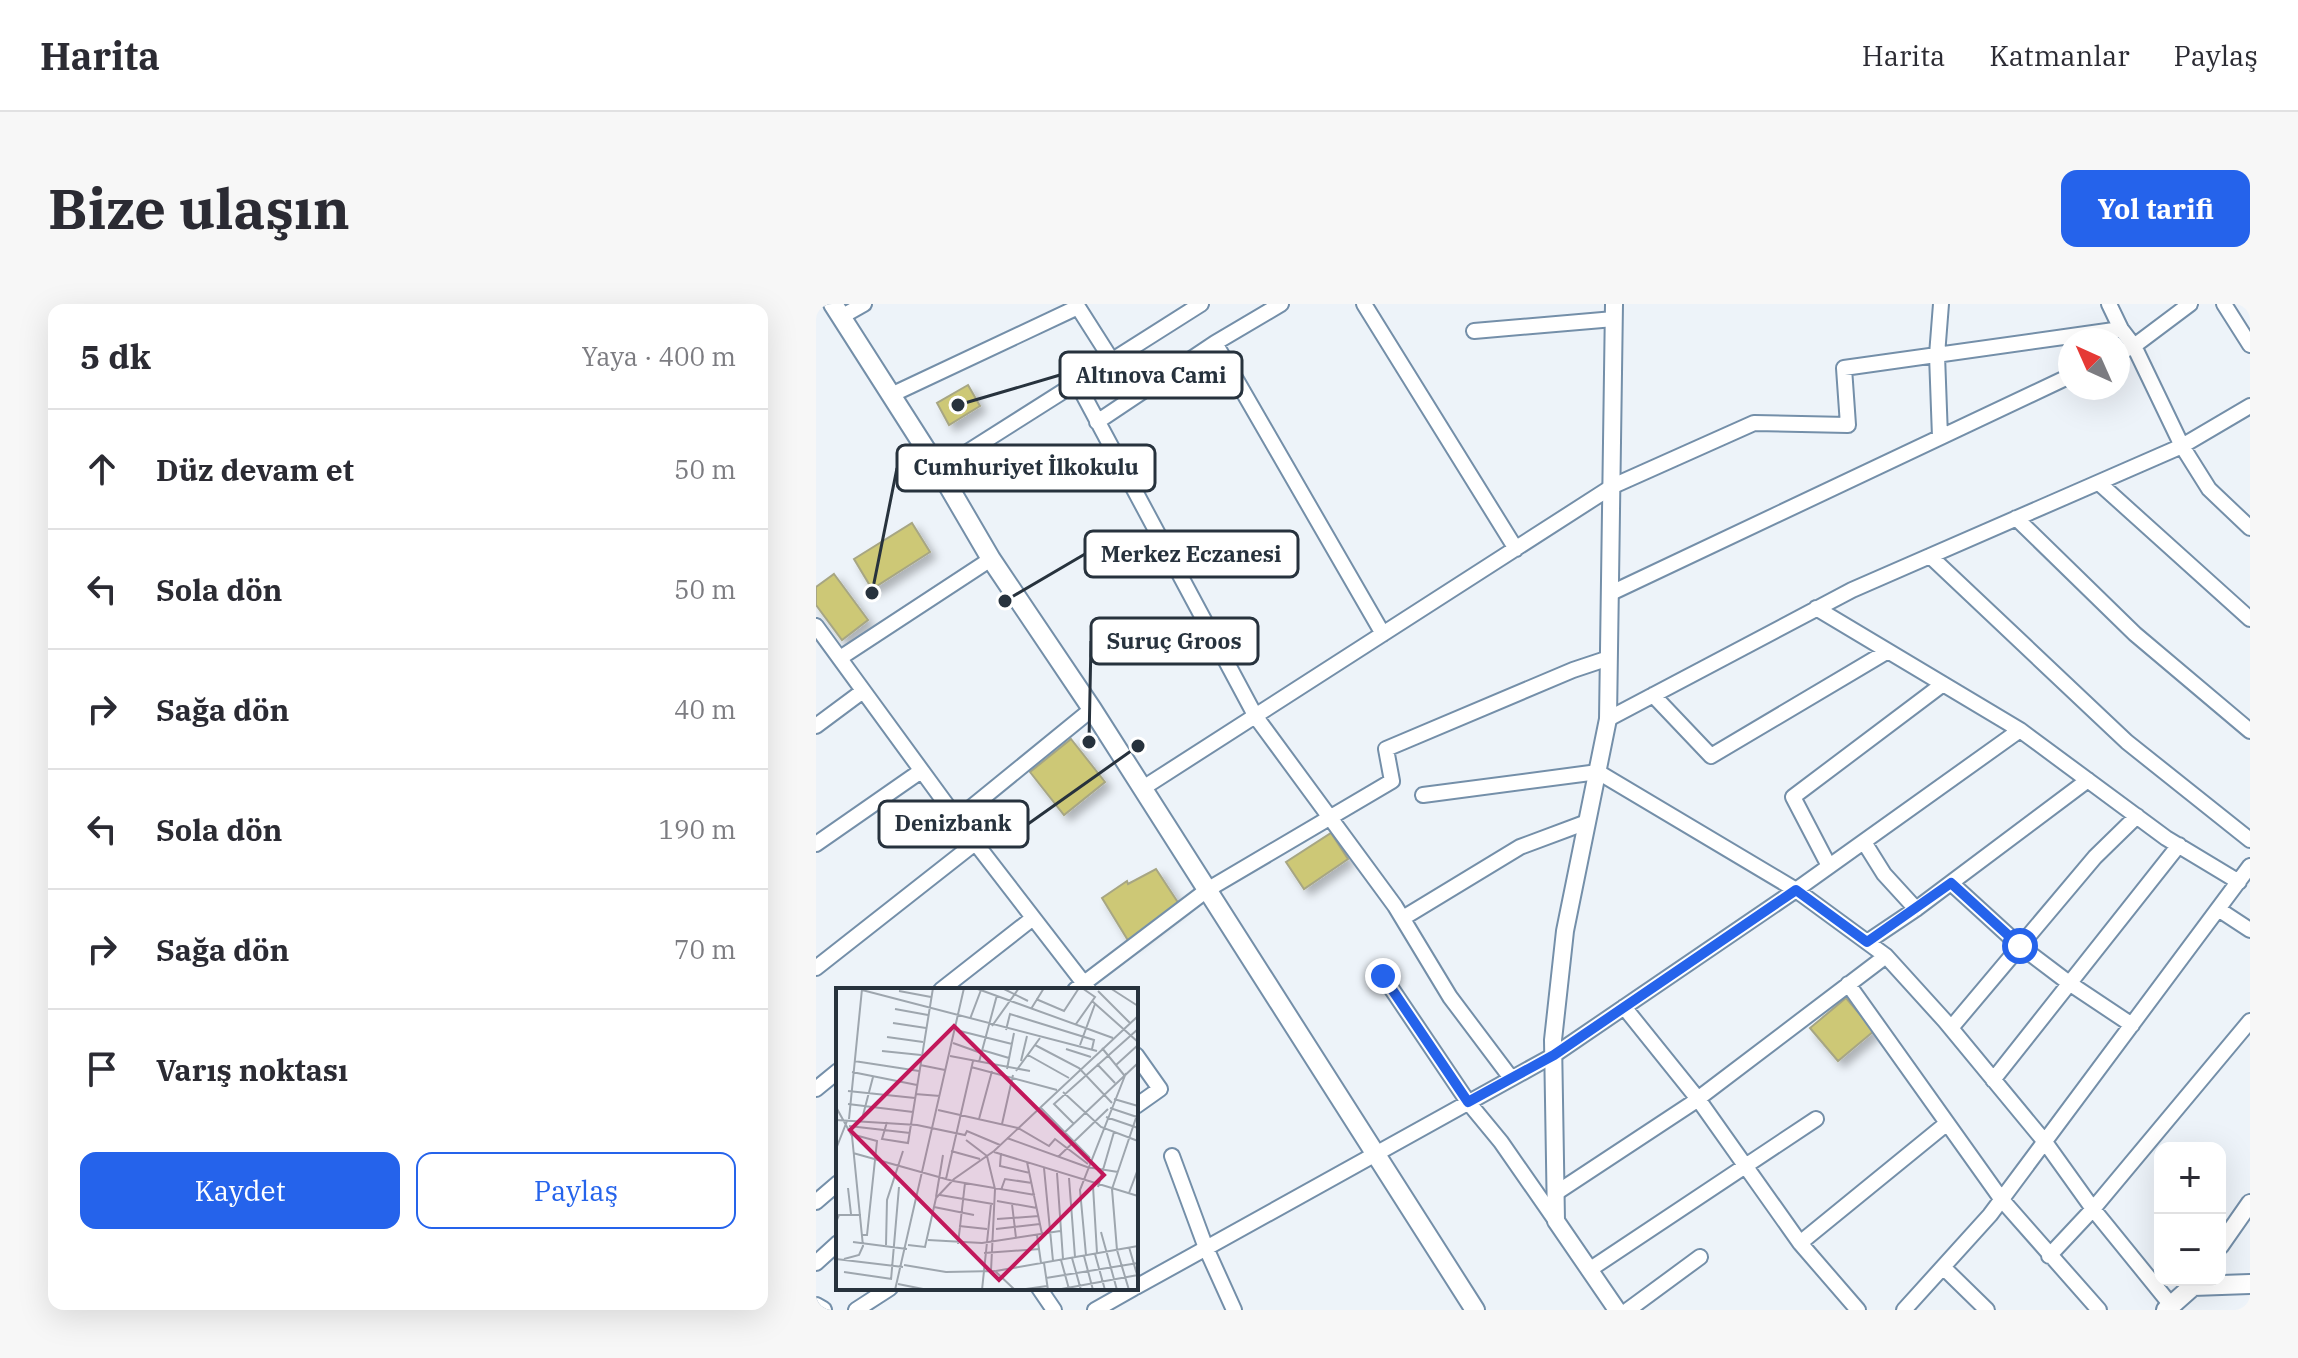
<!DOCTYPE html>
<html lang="tr">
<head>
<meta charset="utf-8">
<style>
	:root { --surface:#fff; --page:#f7f7f7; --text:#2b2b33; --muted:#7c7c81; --line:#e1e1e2; --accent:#2563eb }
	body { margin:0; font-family:"IBM Plex Serif",serif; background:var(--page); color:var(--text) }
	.controls { position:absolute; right:24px; bottom:24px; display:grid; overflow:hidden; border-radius:16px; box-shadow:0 8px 32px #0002 }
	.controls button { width:72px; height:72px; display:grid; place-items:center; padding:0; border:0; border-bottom:2px solid var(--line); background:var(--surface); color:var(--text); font:40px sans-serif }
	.compass { position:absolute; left:1242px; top:24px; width:72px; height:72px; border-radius:50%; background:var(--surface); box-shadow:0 8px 32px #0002; rotate:315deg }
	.stop { position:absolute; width:24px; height:24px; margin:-18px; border:6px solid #2563eb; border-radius:50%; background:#fff }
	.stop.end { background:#2563eb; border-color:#fff; box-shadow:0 2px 8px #0008 }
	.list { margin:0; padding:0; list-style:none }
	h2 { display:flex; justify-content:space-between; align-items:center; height:104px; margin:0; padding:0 32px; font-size:34px }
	h2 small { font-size:26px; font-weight:400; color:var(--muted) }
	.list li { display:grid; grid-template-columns:52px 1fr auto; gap:24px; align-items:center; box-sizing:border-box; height:120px; padding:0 32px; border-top:2px solid var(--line) }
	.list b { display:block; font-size:30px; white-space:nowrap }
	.list em { font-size:26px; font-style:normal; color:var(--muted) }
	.actions { display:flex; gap:16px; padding:24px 32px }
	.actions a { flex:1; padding:18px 0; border:2px solid var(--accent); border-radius:16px; text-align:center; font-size:28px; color:var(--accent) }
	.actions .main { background:var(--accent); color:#fff }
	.icon { flex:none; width:44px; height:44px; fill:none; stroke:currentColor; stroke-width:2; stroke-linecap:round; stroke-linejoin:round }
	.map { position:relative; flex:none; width:1434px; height:1006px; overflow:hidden; border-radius:16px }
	header { display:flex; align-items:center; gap:48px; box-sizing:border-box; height:112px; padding:0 40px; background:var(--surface); border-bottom:2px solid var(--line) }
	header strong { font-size:38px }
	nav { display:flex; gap:44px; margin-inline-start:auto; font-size:28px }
	.intro { display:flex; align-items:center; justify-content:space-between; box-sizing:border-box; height:192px; padding:0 48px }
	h1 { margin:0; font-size:56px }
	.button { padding:20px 36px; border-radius:16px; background:var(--accent); color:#fff; font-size:28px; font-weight:700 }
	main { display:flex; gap:48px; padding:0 48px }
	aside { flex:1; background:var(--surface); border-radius:16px; box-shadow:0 8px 32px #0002 }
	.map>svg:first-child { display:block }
	.building { fill:#cdc876; stroke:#a7a683; stroke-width:2; filter:url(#shadow) }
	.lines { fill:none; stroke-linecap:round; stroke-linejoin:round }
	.minor-casing { stroke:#748fa9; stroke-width:18 }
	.tertiary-casing { stroke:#748fa9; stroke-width:20 }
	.secondary-casing { stroke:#748fa9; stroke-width:22 }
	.minor { stroke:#fff; stroke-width:14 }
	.tertiary { stroke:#fff; stroke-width:16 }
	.secondary { stroke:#fff; stroke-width:18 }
	.route { stroke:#2563eb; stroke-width:10 }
	.inset-road { fill:none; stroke:#9ea6ae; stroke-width:2 }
	.view { fill:#c2185b; fill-opacity:0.15; stroke:#c2185b; stroke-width:4 }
	.inset-edge { fill:none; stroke:#27323d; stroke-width:4 }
	.leader { fill:none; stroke:#27323d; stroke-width:3 }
	.callout-dot { fill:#27323d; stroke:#fff; stroke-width:3 }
	.callout { fill:#fff; stroke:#27323d; stroke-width:3 }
	.callout-label { font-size:22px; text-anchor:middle; font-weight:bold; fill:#27323d }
</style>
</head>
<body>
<header>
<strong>Harita</strong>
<nav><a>Harita</a><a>Katmanlar</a><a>Paylaş</a></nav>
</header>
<div class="intro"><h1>Bize ulaşın</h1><a class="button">Yol tarifi</a></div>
<main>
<aside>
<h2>5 dk<small>Yaya · 400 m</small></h2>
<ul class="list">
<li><svg class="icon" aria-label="ahead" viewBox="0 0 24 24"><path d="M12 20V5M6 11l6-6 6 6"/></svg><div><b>Düz devam et</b></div><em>50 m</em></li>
<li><svg class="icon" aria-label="left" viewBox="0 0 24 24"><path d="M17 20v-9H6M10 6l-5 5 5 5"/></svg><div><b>Sola dön</b></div><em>50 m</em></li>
<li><svg class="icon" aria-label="right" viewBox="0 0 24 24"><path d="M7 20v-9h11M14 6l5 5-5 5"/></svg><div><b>Sağa dön</b></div><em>40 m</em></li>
<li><svg class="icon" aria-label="left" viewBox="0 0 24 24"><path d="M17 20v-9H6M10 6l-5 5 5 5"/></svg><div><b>Sola dön</b></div><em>190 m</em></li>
<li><svg class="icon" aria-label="right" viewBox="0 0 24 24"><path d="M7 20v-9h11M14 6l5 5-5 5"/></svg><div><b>Sağa dön</b></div><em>70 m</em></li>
<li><svg class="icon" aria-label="arrive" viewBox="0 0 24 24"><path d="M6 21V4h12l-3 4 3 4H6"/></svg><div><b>Varış noktası</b></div></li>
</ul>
<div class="actions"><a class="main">Kaydet</a><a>Paylaş</a></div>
</aside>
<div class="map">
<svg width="1434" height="1006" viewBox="0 0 1434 1006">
	<defs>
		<filter id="shadow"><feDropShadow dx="6" dy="6" stdDeviation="4" flood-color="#0004"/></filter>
	</defs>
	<rect width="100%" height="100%" fill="#edf3f9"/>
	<!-- building -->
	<path class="building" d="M152 81 164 102 133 121 121 99Z
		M96 219 114 248 56 285 38 255Z
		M18 270 52 316 26 336 0 301V283Z
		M255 435 289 478 248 511 214 468Z
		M515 529 532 555 488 585 470 558Z
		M340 565 363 600 313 638 286 594 311 577 312 580Z
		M1030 694 1058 727 1022 757 994 724Z"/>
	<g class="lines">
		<!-- minor casing -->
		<g class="minor-casing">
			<path id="minor" d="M260 0 295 55
				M548 0 700 245
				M1293 0 1305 25 1318 42 1366 142 1393 185 1434 224
				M1408 0 1434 41
				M25 13 48 0
				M658 27 798 15
				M399 39 567 330
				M1302 49 1318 42 1374 0
				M260 77 440 413 579 602 634 693 695 774
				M75 91 262 3
				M281 118 399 39 465 0
				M1124 133 1121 51 1125 0
				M123 166 385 0
				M1283 179 1434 315
				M1200 214 1319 330 1434 427
				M1114 252 1311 438 1434 536
				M795 289 1254 72
				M1000 304 1204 426 1350 534 1423 578
				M0 322 141 515 273 686
				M24 354 175 255
				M837 391 895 452 1072 347
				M792 415 1036 286 1366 142 1434 102
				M0 422 47 387
				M327 484 797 182 938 119 1032 121 1028 64 1305 25
				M607 491 782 468 980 586 1070 652 1129 717 1229 838 1277 905 1355 1001
				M141 515 276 405
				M1048 538 1068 570 1100 605
				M0 540 105 467
				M1013 562 977 493 1127 380
				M1135 579 1204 642 1253 679 1316 721
				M1402 605 1434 626
				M587 614 704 543 771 518
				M1051 638 1100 605 1272 476
				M0 664 159 539
				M567 672 652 798 685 838 740 917
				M1032 680 1186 896 1283 1006
				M125 686 217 614
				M259 686 391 586 576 477 570 445 757 366 793 354
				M808 703 882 795 984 939 1042 1006
				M1135 724 1279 553 1321 512
				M320 751 344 785 320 802
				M1177 776 1363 541
				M0 785 22 767
				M356 852 390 944 418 1006
				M740 889 875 800 1070 652
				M0 898 22 879
				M984 939 1130 820
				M1233 952 1277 905 1434 717
				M0 959 22 939
				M1127 963 1171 1006
				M773 966 1000 815
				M320 983 738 751 980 586 1204 426
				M223 984 238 1006
				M40 1006 74 984
				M279 1006 318 984
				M812 1006 884 953
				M1088 1006 1174 911 1434 562"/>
		</g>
		<!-- tertiary casing -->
		<g class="tertiary-casing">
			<path id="tertiary" d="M798 0 792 415 749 627 737 736 740 917 801 1006
				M1404 942 1434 899
				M0 1002 7 1006"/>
		</g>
		<!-- secondary casing -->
		<g class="secondary-casing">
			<path id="secondary" d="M17 0 123 166 175 255 276 405 659 1006
				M1350 1006 1377 982 1434 980"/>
		</g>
		<!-- minor -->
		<use href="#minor" class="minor"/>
		<!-- tertiary -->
		<use href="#tertiary" class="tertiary"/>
		<!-- secondary -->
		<use href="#secondary" class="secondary"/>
	</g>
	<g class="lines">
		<!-- route -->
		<path class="route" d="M567 672 652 798 738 751 980 586 1051 638 1135 579 1204 642"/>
	</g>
	<!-- overview -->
	<g transform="translate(20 684)">
		<rect width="302" height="302" fill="#edf3f9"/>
		<path class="inset-road" d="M139 0 277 50M166 0 192 13M274 0 302 18M26 2 261 63M63 3 95 9M262 3 294 35M200 11 228 23 243 0M256 13 302 54M59 21 92 27M195 21 208 0M134 31 145 2M57 35 90 40M240 36 259 9 246 0M156 38 183 0M120 42 176 56M170 42 174 26 258 52 256 61M51 49 87 54M117 55 145 65M199 57 243 80 276 115M244 57 259 16M266 60 288 87M230 61 255 69M146 62 173 70M46 63 85 67M192 67 233 90M114 68 194 83M18 73 83 83M185 73 191 48M143 74 161 7M261 76 279 95M84 77 109 82M280 77 302 57M135 79 221 102M171 81 178 45M180 83 204 50M16 84 81 97M12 103 79 110M227 104 265 139 302 153M79 106 104 108M278 111 302 118M12 116 77 124M0 119 16 148 27 258 23 267 8 271M204 119 254 170M274 120 301 129M102 122 182 140 213 158 219 151 252 176M270 129 302 140M13 131 26 1M26 131 37 89M143 131 156 83M0 132 81 137 129 147 131 143 164 157M51 134 46 151 72 155 97 0M166 136 177 87M238 136 218 116 302 41M13 138 74 145M229 144 302 75M15 146 41 153 31 247H26M171 150 251 179 282 184M130 152 151 168 159 201 155 283M0 161 11 133M115 163 144 171M158 164 302 208M17 165 117 193 199 207M165 165 164 178 194 185M222 169 272 121M191 174 206 246M208 180 217 273M221 185 227 271M233 190 239 269M110 191 137 73M257 198 261 265M262 199 278 144M12 200 15 226M165 202 169 191 196 195M293 205 302 181M104 207 157 216M100 209 107 167M161 213 201 220M176 216 180 250M98 219 138 227M161 231 203 228M0 234 3 227H25M123 238 151 241M160 241 204 236M265 244 281 302M201 247 205 275M92 252 146 255 224 243M17 254 71 261M122 256 129 195M50 257 51 212 67 163M72 257 89 259 100 210 118 191 158 163 302 28M293 259 302 290M148 265 204 261M259 266 269 302M250 267 244 202 290 85M248 268 257 302M236 270 245 302M0 271 67 279M225 272 233 301M208 275 212 302M68 277 110 284 159 283 179 302M160 283 302 258M8 284 56 291M210 290 302 275M55 292 63 199M62 296 92 302M59 302 128 0M146 302 155 216M183 302 211 298M220 302 302 287M293 302 281 262 276 201 302 124"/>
		<path class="view" d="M118 38 268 187 163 292 14 142Z"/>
		<rect width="302" height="302" class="inset-edge"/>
	</g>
	<!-- callouts -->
	<path class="leader" d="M142 101L244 71M56 289L81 164M189 297L269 250M273 438L275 337M322 442L212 520"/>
	<g class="callout-dot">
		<circle cx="142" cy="101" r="8"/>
		<circle cx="56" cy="289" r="8"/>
		<circle cx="189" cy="297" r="8"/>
		<circle cx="273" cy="438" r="8"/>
		<circle cx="322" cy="442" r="8"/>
	</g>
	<g class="callout">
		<rect x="244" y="48" width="182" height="46" rx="8"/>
		<rect x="81" y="141" width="258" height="46" rx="8"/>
		<rect x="269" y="227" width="213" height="46" rx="8"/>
		<rect x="275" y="314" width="167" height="46" rx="8"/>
		<rect x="63" y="497" width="149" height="46" rx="8"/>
	</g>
	<g class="callout-label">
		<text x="335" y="79">Altınova Cami</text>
		<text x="210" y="171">Cumhuriyet İlkokulu</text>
		<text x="375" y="258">Merkez Eczanesi</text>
		<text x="358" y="345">Suruç Groos</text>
		<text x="137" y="527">Denizbank</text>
	</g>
</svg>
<div class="controls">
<button>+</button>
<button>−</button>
</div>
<svg class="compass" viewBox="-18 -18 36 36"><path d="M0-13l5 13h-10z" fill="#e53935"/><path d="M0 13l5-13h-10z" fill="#7c7c81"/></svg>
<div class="stop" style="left:1204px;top:642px"></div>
<div class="stop end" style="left:567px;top:672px"></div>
</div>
</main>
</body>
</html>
